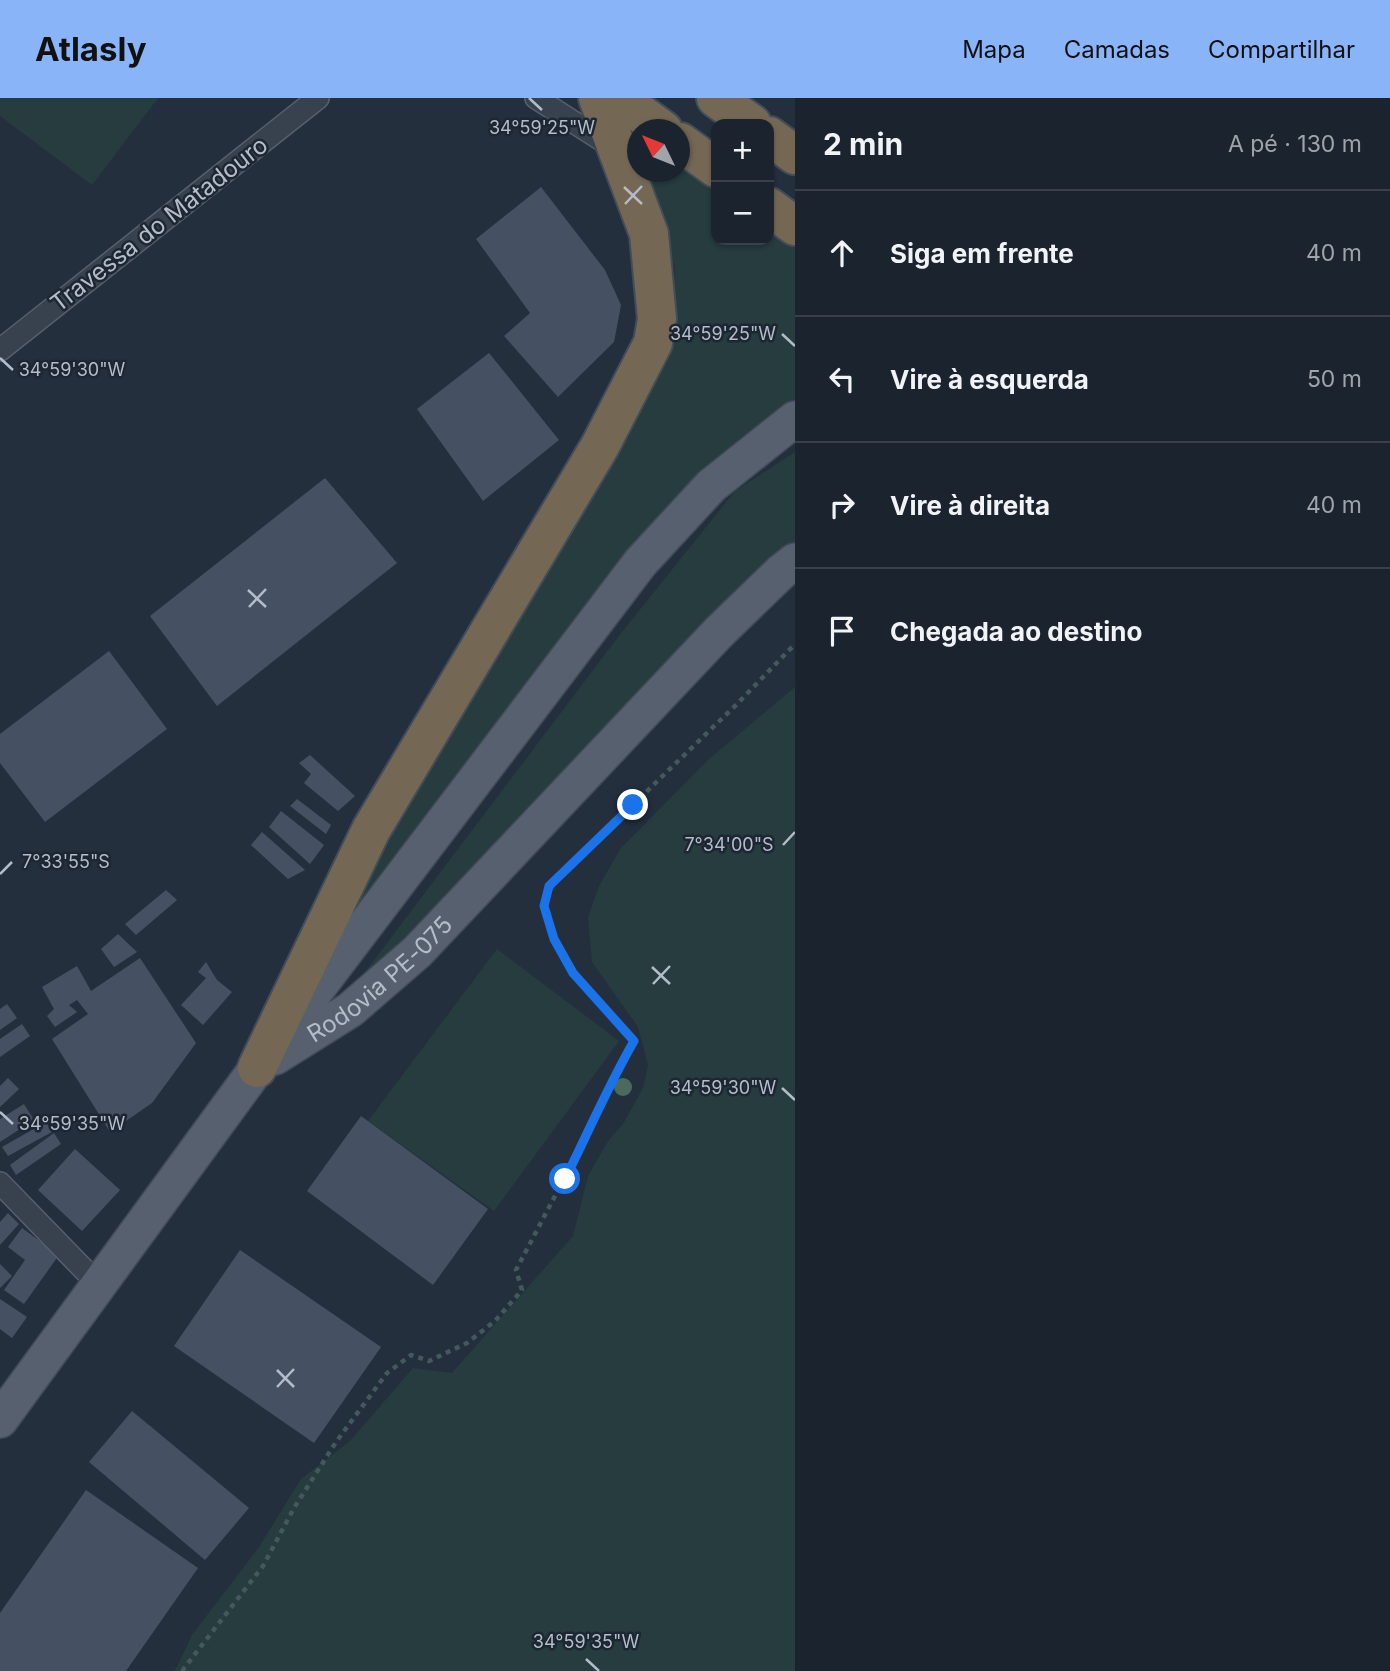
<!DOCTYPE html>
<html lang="pt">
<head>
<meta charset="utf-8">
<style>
	:root { --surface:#1b232e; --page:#242b36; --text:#f1f3f6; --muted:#a0a4aa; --line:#39404a; --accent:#8ab4f8 }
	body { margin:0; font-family:Inter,sans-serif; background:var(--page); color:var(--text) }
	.controls { position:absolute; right:21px; top:21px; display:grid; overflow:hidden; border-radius:14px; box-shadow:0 2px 5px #0004 }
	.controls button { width:63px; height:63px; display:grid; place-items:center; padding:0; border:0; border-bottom:2px solid var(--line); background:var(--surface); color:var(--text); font:35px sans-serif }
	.compass { position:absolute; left:627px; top:21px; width:63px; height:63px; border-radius:50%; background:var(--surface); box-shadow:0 2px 5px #0004; rotate:313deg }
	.stop { position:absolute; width:21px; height:21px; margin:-16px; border:5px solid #1a73e8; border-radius:50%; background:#fff }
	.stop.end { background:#1a73e8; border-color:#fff; box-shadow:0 2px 7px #0008 }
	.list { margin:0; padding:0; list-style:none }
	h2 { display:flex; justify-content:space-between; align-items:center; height:91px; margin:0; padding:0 28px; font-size:30px }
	h2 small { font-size:23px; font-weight:400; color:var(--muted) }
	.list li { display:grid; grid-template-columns:46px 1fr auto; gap:21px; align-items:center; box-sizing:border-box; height:126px; padding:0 28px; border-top:2px solid var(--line) }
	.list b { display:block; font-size:26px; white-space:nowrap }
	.list em { font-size:23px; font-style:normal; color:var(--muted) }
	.icon { flex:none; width:38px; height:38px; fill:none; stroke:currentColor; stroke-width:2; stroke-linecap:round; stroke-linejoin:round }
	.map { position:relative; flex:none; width:795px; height:1573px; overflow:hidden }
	header { display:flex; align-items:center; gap:42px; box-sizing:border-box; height:98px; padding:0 35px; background:var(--accent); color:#111 }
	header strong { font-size:33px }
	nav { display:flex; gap:38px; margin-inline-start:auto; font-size:24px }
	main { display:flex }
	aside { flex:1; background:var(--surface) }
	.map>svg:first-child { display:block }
	.green { fill:#263c3f }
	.building { fill:#455162 }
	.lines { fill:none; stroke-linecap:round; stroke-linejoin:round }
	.street-casing { stroke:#565f6c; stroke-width:24 }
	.primary-casing { stroke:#414a57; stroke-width:38 }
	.highway-casing { stroke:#434c59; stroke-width:42 }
	.path { stroke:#44595c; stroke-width:4.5; stroke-dasharray:5 5; stroke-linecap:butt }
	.street { stroke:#38414e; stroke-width:21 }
	.primary { stroke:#56606e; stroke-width:35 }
	.highway { stroke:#746855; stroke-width:38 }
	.tree { fill:#4b6a5d }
	.route { stroke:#1a73e8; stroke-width:9 }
	.ticks { fill:none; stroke:#b4bcc9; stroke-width:2.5 }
	.labels { text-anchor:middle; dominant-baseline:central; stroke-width:5; stroke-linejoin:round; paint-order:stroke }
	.street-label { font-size:24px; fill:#b4bcc9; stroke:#1d2633 }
	.ticks-label { font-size:18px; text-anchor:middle; fill:#b4bcc9; stroke:#1d2633; stroke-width:5; stroke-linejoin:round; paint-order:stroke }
</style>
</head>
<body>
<header>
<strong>Atlasly</strong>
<nav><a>Mapa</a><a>Camadas</a><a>Compartilhar</a></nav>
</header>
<main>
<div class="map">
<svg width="795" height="1573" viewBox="0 0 795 1573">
	<rect width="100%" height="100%" fill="#242f3e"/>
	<!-- green -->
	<path class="green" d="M0 0H158L92 87 0 18Z
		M680 64 716 91V142H769V129L795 148V303L695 383 331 847 440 647 581 420 668 262 675 170 643 74H680Z
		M795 354V447L399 851 353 890 618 539 735 393Z
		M795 589V1573H175L192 1537 259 1449 301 1381 350 1343 413 1270 452 1275 573 1138 588 1078 608 1043 623 1026 643 990 648 967 638 929 592 864 588 819 599 788 621 750 709 661Z
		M497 851 619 943 494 1113 368 1023Z"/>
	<!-- building -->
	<path class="building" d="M541 89 605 172 621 207 614 244 558 299 504 238 530 215 476 141Z
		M489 255 559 342 483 403 417 311Z
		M325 380 397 465 217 608 150 518Z
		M109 553 167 631 45 724 0 665V636Z
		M310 657 355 698 338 713 304 685 311 676 299 665Z
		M297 701 331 727 326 736 290 708Z
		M281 713 324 747 310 766 269 729Z
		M262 734 305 772 288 781 251 747Z
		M166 792 177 802 136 837 125 826Z
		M118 836 137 854 114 869 101 851Z
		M140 860 196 945 152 1005 110 1034 52 941 88 916 77 902 69 907 77 914 55 929 47 918 54 911 42 889 77 868 91 893Z
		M206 864 217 882 232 894 203 927 181 907 206 880 198 874Z
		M7 906 17 920 0 932V911Z
		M22 926 30 938 0 959V941Z
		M8 980 19 991 0 1009V988Z
		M24 1006 34 1022 0 1044V1021Z
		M361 1018 488 1111 433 1187 307 1093Z
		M46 1024 52 1034 8 1058 2 1049Z
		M54 1035 61 1046 16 1077 10 1067Z
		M75 1051 120 1092 82 1133 38 1092Z
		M8 1115 19 1126 0 1147V1124Z
		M22 1130 59 1157 24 1206 4 1192 25 1162 8 1149Z
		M240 1152 381 1249 314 1345 174 1248Z
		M0 1166 12 1178 0 1190Z
		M0 1201 27 1219 12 1240 0 1231Z
		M132 1313 249 1410 205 1462 89 1364Z
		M86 1392 198 1470 126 1573H0V1515Z"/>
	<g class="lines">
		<!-- street casing -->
		<g class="street-casing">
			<path id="street" d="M536 0 614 50
				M0 252 318 0
				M0 1085 98 1186"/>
		</g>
		<!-- primary casing -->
		<g class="primary-casing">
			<g id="primary">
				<path id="s1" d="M275 959 350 912 417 854 719 534 781 474 795 463"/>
				<path d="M0 1322 257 970 640 465 711 388 795 321"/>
			</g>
		</g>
		<!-- highway casing -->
		<g class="highway-casing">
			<path id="highway" d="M619 0 663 32
				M716 0 752 26
				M769 38 795 57
				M680 44 716 70
				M769 109 795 128
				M257 970 371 732 600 348 653 245 657 221 649 136 598 0"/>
		</g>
		<!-- path -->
		<path class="path" d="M182 1573 263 1468 294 1410 336 1344 387 1275 411 1257 429 1263 467 1245 495 1223 522 1192 516 1172 596 1020 613 980 634 943 573 875 554 841 544 809 549 788 737 606 795 546"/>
		<!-- street -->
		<use href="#street" class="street"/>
		<!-- primary -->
		<use href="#primary" class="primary"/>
		<!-- highway -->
		<use href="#highway" class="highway"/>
	</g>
	<!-- trees -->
	<circle class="tree" cx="623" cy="989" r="9"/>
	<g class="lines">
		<!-- route -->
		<path class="route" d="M565 1081C588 1035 608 988 634 943L573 875 554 841 544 808 549 788 633 707"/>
	</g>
	<!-- ticks -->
	<path class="ticks" d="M529 0 542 12M624 89 642 106M625 106 642 88M782 236 795 248M0 260 13 272M248 492 266 509M249 509 266 491M783 747 795 734M0 776 12 764M652 869 670 886M653 886 670 868M782 990 795 1002M0 1014 13 1026M277 1272 294 1289M277 1289 294 1271M586 1561 599 1573"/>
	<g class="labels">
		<!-- street labels -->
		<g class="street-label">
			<text transform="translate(159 126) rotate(-38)">Travessa do Matadouro</text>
			<text stroke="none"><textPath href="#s1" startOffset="131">Rodovia PE-075</textPath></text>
		</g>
	</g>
	<g class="ticks-label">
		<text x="542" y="36">34°59'25"W</text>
		<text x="723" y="242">34°59'25"W</text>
		<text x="72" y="278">34°59'30"W</text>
		<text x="729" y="753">7°34'00"S</text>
		<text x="66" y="770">7°33'55"S</text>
		<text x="723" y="996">34°59'30"W</text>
		<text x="72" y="1032">34°59'35"W</text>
		<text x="586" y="1550">34°59'35"W</text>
	</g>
</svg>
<div class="controls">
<button>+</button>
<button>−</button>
</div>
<svg class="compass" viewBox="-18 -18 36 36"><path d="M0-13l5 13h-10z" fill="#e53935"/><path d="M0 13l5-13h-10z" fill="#a0a4aa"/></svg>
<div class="stop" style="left:565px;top:1081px"></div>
<div class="stop end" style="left:633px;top:707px"></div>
</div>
<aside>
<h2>2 min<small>A pé · 130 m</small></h2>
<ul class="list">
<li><svg class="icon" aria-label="ahead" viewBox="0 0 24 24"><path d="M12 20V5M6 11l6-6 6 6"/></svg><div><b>Siga em frente</b></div><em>40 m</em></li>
<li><svg class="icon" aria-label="left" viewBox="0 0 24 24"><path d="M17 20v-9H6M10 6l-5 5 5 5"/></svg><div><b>Vire à esquerda</b></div><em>50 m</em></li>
<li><svg class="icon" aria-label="right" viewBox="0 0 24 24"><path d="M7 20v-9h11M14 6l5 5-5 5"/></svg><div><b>Vire à direita</b></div><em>40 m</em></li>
<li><svg class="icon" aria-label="arrive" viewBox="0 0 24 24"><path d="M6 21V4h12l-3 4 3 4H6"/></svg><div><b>Chegada ao destino</b></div></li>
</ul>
</aside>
</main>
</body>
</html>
